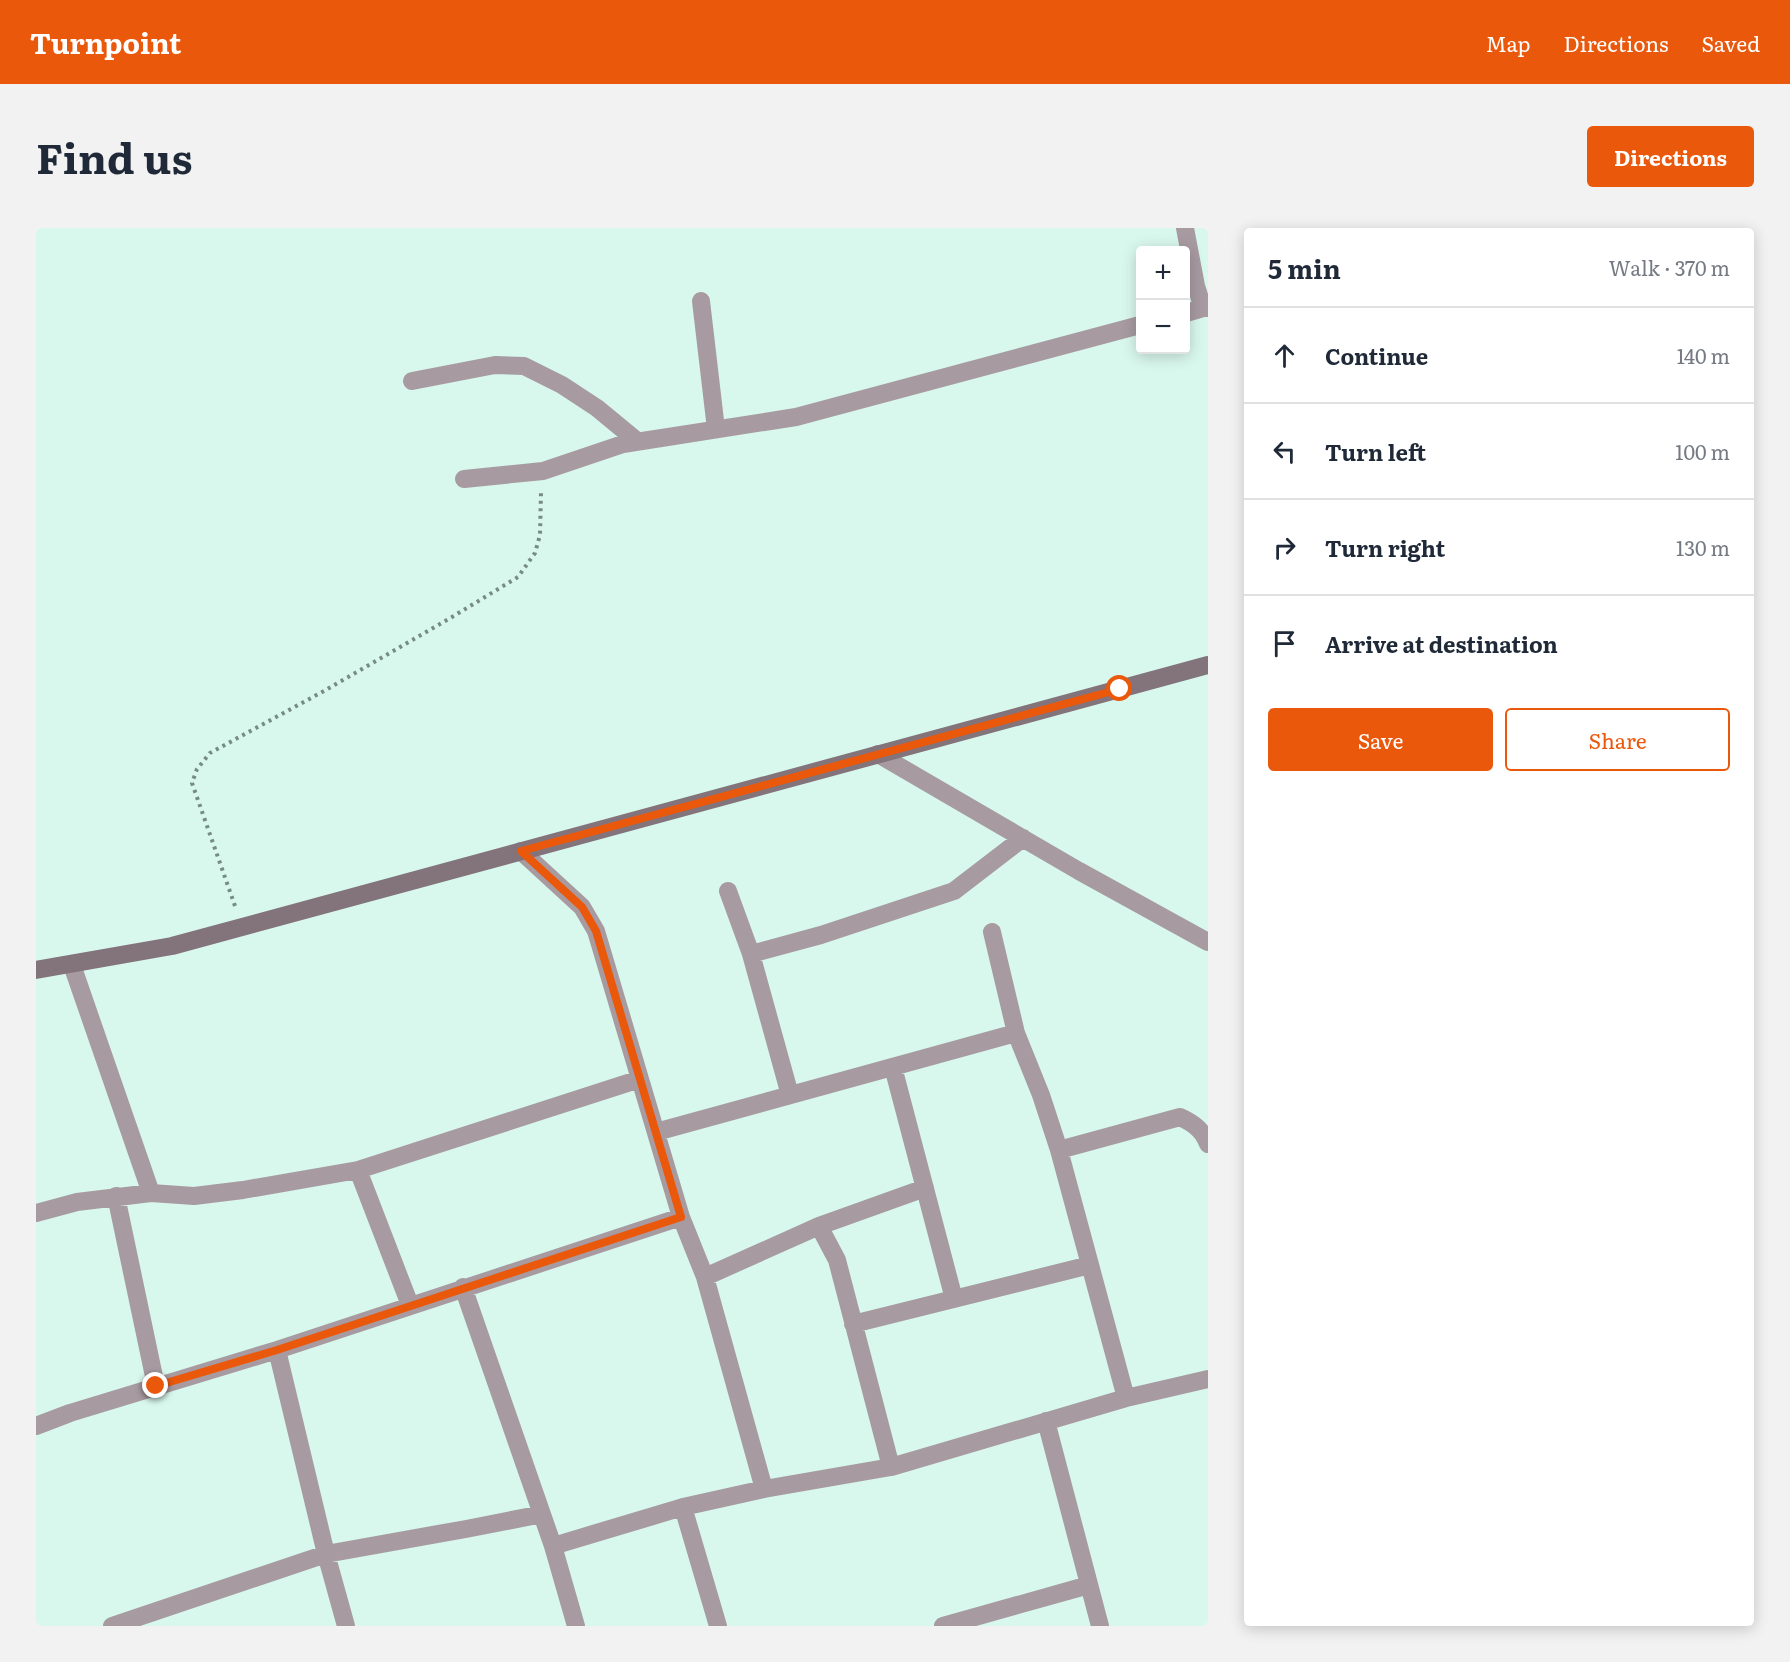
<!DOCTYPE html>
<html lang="en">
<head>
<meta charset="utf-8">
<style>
	:root { --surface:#fff; --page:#f2f2f3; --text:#1f2937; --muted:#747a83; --line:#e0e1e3; --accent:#ea580c }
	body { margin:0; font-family:Literata,serif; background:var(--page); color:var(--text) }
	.controls { position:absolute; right:18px; top:18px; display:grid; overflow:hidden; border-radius:6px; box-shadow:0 3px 15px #0003 }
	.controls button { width:54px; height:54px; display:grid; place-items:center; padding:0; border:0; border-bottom:2px solid var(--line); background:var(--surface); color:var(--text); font:30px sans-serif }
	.stop { position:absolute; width:18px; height:18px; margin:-14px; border:4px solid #ea580c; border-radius:50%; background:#fff }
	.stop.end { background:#ea580c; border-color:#fff; box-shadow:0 2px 6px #0008 }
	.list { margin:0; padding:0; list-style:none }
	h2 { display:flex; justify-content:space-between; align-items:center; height:78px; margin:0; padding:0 24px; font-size:26px }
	h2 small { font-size:20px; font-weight:400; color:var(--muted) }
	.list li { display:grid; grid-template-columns:39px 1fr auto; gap:18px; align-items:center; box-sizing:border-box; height:96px; padding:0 24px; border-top:2px solid var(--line) }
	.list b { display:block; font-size:22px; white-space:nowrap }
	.list em { font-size:20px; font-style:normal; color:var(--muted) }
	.actions { display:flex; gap:12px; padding:18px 24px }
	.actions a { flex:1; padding:14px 0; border:2px solid var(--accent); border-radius:6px; text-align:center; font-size:21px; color:var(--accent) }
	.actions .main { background:var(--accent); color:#fff }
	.icon { flex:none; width:33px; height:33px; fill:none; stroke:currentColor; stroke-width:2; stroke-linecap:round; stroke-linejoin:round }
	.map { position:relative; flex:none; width:1172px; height:1398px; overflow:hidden; border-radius:6px }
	header { display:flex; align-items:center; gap:36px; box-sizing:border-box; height:84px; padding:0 30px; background:var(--accent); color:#fff }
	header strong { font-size:28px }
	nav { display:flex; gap:33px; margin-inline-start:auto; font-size:21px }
	.intro { display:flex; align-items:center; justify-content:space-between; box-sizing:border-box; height:144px; padding:0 36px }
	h1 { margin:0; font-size:42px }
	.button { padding:15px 27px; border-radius:6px; background:var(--accent); color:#fff; font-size:21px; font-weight:700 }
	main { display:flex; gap:36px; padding:0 36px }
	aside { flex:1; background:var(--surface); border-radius:6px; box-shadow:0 3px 15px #0003 }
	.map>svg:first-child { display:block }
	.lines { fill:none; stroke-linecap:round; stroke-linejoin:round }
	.path { stroke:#768b84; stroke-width:4; stroke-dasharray:3 4.5; stroke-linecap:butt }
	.street { stroke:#a79ba1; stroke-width:18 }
	.secondary { stroke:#83737b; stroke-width:18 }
	.route { stroke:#ea580c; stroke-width:8 }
</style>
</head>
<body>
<header>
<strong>Turnpoint</strong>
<nav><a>Map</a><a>Directions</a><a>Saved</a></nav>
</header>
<div class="intro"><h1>Find us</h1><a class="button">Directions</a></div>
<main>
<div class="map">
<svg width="1172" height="1398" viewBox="0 0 1172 1398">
	<rect width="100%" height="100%" fill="#d9f8ed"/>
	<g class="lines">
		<!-- path -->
		<path class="path" d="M199 678 156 555 161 541 174 525 288 463 416 389 482 349 499 325 504 307 505 264"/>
		<!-- street -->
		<path class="street" d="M1149 0 1160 58 1167 80H1172
			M665 73 680 201
			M1150 85 1167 80
			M376 153 459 137 488 138 526 157 561 180 601 213
			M428 251 507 243 587 216 760 189 1104 97
			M842 526 1043 643 1172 714
			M485 623 546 679 560 703 645 989 669 1049 728 1261
			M692 663 715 726 785 707 918 663 987 610
			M956 704 980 805 1005 867 1023 922 1090 1170
			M715 726 754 867
			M36 737 115 965
			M857 839 918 1071
			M620 904 980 805
			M1023 922 1144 889C1157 895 1167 902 1172 916
			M322 942 374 1077
			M80 968 120 1158
			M0 985 41 974 115 965 158 968 207 962 322 942 604 851
			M783 998 889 960
			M669 1049 783 998 801 1032 855 1239
			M427 1059 517 1318 540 1398
			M817 1096 1054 1037
			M241 1122 290 1326 310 1398
			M1010 1193 1064 1398
			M0 1198 34 1185 241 1122 645 989
			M647 1279 682 1398
			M517 1318 647 1279 728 1261 855 1239 1090 1170 1172 1151
			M76 1398 290 1326 430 1301 506 1286
			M907 1398 1053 1357"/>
		<!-- secondary -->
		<path class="secondary" d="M0 742 136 718 1172 437"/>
	</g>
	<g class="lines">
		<!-- route -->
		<path class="route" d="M120 1158 241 1122 645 989 560 703 546 679 485 623 1084 461"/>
	</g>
</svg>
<div class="controls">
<button>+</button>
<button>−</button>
</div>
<div class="stop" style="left:1084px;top:461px"></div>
<div class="stop end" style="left:120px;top:1158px"></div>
</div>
<aside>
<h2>5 min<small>Walk · 370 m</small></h2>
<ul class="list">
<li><svg class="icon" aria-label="ahead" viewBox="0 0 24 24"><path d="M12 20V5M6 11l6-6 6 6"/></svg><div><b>Continue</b></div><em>140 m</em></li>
<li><svg class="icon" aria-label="left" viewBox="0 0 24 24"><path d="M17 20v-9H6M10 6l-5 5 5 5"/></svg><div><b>Turn left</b></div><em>100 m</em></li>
<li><svg class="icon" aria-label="right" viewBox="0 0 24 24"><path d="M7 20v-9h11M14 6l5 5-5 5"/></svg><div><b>Turn right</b></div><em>130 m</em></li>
<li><svg class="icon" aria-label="arrive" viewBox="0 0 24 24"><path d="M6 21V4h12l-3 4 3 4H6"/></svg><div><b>Arrive at destination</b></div></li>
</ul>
<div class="actions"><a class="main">Save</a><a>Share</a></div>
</aside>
</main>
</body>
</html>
